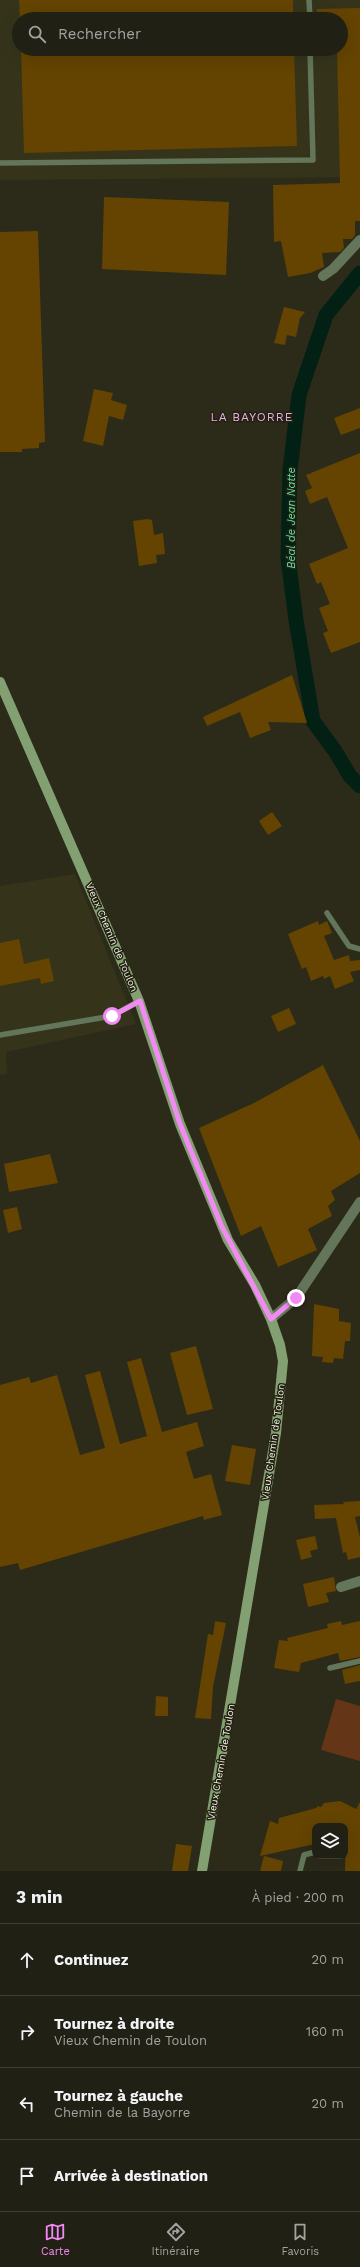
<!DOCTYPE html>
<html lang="fr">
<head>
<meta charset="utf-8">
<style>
	:root { --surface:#212014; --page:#2d2d22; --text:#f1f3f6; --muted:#a2a3a0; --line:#3e3e34; --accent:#f28af3 }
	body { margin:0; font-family:"Work Sans",sans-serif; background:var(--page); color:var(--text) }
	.controls { position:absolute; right:12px; bottom:12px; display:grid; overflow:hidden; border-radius:8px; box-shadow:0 4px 16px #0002 }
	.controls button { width:36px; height:36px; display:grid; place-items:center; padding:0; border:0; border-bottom:1px solid var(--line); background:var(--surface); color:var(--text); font:20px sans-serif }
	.stop { position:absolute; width:12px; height:12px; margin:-9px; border:3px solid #f28af3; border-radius:50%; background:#fff }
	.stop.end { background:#f28af3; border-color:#fff; box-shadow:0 1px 4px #0008 }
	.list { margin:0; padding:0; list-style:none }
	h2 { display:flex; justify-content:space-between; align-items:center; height:52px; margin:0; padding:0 16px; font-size:17px }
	h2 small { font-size:13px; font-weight:400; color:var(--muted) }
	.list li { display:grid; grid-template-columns:26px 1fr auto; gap:12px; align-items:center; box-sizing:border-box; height:72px; padding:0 16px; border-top:1px solid var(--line) }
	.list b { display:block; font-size:15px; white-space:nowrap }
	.list p { margin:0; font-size:13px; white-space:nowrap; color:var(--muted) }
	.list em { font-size:13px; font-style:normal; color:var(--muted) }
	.icon { flex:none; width:22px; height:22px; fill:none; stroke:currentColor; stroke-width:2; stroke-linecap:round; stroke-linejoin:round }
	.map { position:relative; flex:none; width:360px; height:1871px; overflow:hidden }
	.search { position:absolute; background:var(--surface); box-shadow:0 4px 16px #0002; left:12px; right:12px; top:12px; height:44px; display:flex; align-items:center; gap:10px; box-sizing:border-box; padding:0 14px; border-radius:22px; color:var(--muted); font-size:15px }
	.sheet { height:340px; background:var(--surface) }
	nav { display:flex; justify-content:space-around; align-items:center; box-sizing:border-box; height:56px; border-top:1px solid var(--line); background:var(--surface); font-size:11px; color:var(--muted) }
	nav a { display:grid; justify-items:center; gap:2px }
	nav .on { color:var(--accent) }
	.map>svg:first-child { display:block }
	.built { fill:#35341b; fill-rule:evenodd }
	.green { fill:#643516 }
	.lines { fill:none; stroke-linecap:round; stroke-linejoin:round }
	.canal { stroke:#032014; stroke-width:15 }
	.building { fill:#644400 }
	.lane { stroke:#637659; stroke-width:5.5 }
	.street { stroke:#637659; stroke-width:10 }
	.secondary { stroke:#83a072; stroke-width:10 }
	.route { stroke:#f28af3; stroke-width:5 }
	.labels { text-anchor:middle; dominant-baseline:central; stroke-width:3; stroke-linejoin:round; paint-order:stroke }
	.street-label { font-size:10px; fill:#f5f5e9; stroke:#222110 }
	.water-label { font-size:11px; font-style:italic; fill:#5cdca6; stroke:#222110 }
	.quarter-label { font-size:12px; letter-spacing:1px; fill:#e9afe8; stroke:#222110 }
</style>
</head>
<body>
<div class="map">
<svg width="360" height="1871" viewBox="0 0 360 1871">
	<rect width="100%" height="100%" fill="#2c2b1a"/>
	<!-- built -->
	<path class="built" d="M0 0H360V177L0 180ZM19 19H341V49H19Z
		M75 874 136 1024 6 1052 7 1074 0 1075V886Z"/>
	<!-- green -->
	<path class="green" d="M336 1699 360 1706V1761L321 1750Z"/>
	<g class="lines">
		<!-- canal -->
		<path class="canal" d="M360 273 326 315 299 395 290 470 288 558 296 620 313 721 335 751 350 776 360 786"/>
	</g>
	<!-- building -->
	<path class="building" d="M19 0H293V19H20Z
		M360 8V221H355V235L352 239H343L344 248 340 252 322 253 324 267 310 273 288 277 281 241 274 242 273 185 340 183 337 49H341V19H317V9Z
		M21 49H294L297 146 24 153Z
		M104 197 229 202 226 275 102 269Z
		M38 231 45 442 39 443V448L22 449V452H0V232Z
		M284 307 305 312 300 318 296 337 287 335 285 345 274 343Z
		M94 389 113 393 111 400 127 405 123 420 109 416 103 446 83 441Z
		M360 408V428L341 435 334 418Z
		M360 453V642L331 653 323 633 328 631 319 608 330 604 321 582 317 584 309 564 348 548 327 497 310 504 305 491 312 488 306 475Z
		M147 519 152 520 154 535 163 533 165 554 156 555 157 563 139 566 133 521Z
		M292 675 307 723 268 722 271 730 250 738 240 712 207 726 203 717Z
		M272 812 282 826 268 835 259 821Z
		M318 921 319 925 327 921 332 933 324 936 334 960 349 955 350 961 360 960V970L350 972 354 981 335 989 330 976 324 979 323 976 311 981 306 967 302 969 288 934Z
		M19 939 24 964 49 958 54 981 41 984 40 978 0 986V943Z
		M289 1008 296 1024 278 1032 271 1016Z
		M323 1065 360 1141V1173L331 1191 335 1200 328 1206 332 1216 308 1229 317 1250 278 1267 261 1226 241 1236 199 1128 254 1103Z
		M50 1154 58 1183 9 1192 4 1164Z
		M17 1207 22 1229 8 1233 3 1210Z
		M314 1304 339 1309V1321L351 1323 350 1341H345L343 1359 334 1358 333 1363 322 1362 323 1357 312 1356Z
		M196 1346 213 1409 187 1415 170 1353Z
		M141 1358 162 1432 197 1422 204 1446 186 1452 194 1479 211 1474 222 1515 204 1520 203 1516 20 1570 18 1563 0 1567V1385L29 1377 31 1383 57 1375 80 1455 105 1448 85 1375 100 1371 120 1444 147 1436 127 1362Z
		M232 1445 256 1449 250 1485 225 1481Z
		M360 1501V1516L355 1517 360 1537V1557L348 1560 346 1552 343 1553 336 1518 315 1519 314 1505 344 1504 343 1502Z
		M315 1536 318 1549 310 1551 312 1557 301 1560 296 1540Z
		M334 1577 336 1591 326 1593 329 1602 308 1607 303 1584Z
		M215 1621 226 1623 213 1687 211 1719 195 1718 208 1634 213 1635Z
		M341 1621 342 1625 360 1621V1657L340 1661 338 1653 301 1663 299 1672 274 1668 279 1640 288 1641 287 1638 328 1628 327 1624Z
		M360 1665V1681L345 1684 342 1670Z
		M156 1696 168 1697V1716H155Z
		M340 1801 356 1809 360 1802V1871H345L346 1826H315V1844L260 1856 270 1821 278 1824 279 1818 316 1808 318 1806 321 1807 324 1803Z
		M176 1844 192 1846 188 1871H172Z
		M264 1856 283 1861 281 1871H260Z"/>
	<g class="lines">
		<!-- lane -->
		<path class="lane" d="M309 0 310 19
			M0 163 313 160 310 49
			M327 913 349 946 360 949
			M0 1035 112 1016 139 1001
			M330 1668 360 1661
			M300 1871 304 1855 315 1852"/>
		<!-- street -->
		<path class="street" d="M323 276 333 269 360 240
			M271 1319 296 1298 360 1202
			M341 1587 360 1581"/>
		<!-- secondary -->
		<path class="secondary" d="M0 682 139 1001 180 1124 228 1240 255 1285 271 1319 280 1345 283 1361 276 1433 202 1871"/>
	</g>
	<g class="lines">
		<!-- route -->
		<path class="route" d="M112 1016 140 1001 180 1124 222 1227 271 1319 296 1298"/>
	</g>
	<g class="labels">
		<!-- street labels -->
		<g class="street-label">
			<text transform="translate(112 937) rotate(67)">Vieux Chemin de Toulon</text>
			<text transform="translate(273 1442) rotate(-82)">Vieux Chemin de Toulon</text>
			<text transform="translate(221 1762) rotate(-80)">Vieux Chemin de Toulon</text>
		</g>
		<!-- water labels -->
		<g class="water-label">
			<text transform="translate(291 518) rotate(-90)">Béal de Jean Natte</text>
		</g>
		<!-- quarter labels -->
		<g class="quarter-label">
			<text x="252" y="417">LA BAYORRE</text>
		</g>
	</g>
</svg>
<div class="controls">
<button><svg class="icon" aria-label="layers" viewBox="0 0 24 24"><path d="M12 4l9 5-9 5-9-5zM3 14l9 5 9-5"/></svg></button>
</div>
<div class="stop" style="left:112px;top:1016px"></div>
<div class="stop end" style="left:296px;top:1298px"></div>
<div class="search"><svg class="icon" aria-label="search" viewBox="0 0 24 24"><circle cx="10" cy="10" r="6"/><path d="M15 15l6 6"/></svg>Rechercher</div>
</div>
<section class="sheet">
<h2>3 min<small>À pied · 200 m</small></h2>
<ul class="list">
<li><svg class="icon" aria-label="ahead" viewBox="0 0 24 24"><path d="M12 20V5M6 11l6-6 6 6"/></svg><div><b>Continuez</b></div><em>20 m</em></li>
<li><svg class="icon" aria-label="right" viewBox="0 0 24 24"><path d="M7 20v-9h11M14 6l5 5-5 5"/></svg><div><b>Tournez à droite</b><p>Vieux Chemin de Toulon</p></div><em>160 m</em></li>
<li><svg class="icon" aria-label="left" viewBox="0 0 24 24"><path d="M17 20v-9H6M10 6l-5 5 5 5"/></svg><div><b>Tournez à gauche</b><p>Chemin de la Bayorre</p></div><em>20 m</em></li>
<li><svg class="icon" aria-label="arrive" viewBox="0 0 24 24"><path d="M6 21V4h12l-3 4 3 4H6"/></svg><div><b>Arrivée à destination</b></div></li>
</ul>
</section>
<nav>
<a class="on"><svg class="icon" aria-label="map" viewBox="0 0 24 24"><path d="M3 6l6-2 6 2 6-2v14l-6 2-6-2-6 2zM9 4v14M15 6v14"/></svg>Carte</a>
<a><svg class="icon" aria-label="directions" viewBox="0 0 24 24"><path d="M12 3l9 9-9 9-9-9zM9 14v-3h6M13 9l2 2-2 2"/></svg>Itinéraire</a>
<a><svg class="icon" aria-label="saved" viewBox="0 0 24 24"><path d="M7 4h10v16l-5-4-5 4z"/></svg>Favoris</a>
</nav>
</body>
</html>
